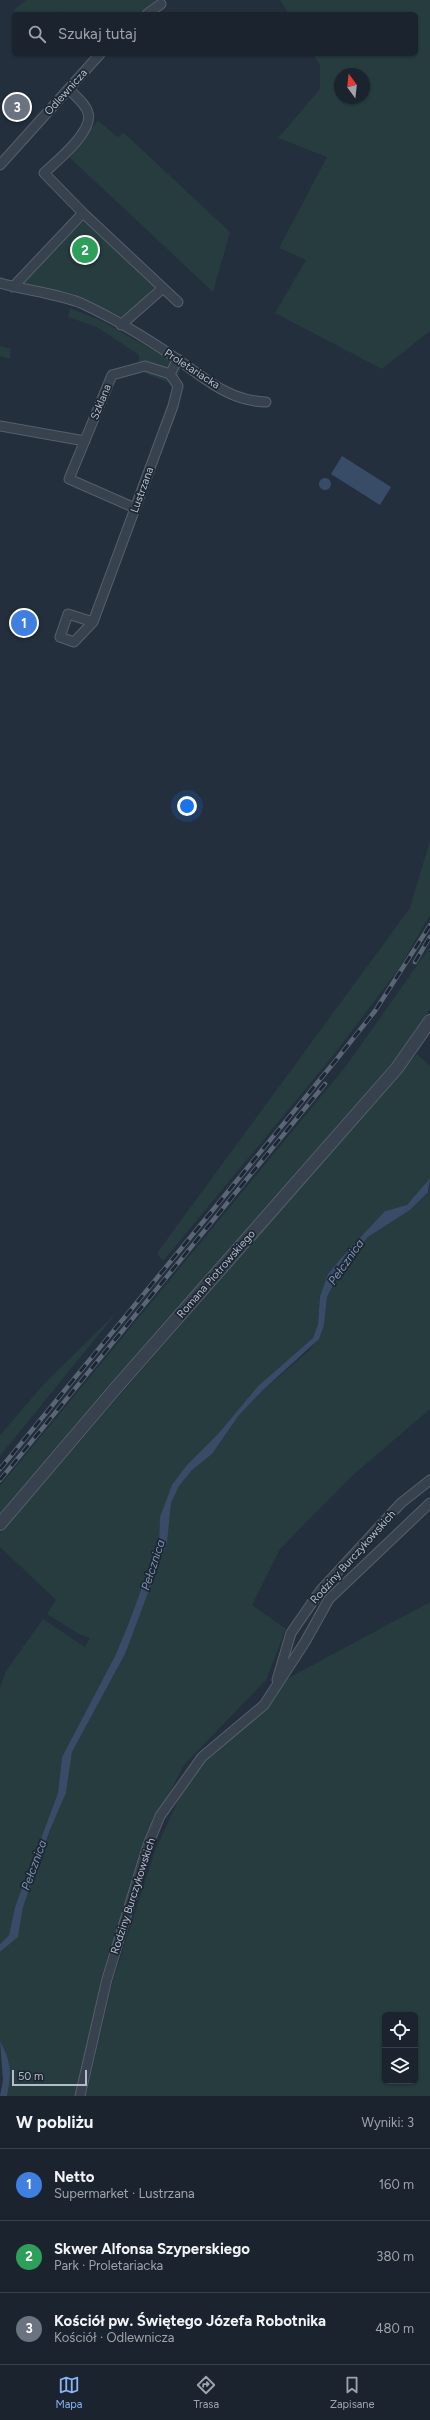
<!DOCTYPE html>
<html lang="pl">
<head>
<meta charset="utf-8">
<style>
	:root { --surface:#1b232e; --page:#282f3a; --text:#f1f3f6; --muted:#a0a4aa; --line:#39404a; --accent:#8ab4f8 }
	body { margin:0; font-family:Figtree,sans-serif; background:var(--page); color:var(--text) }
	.controls { position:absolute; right:12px; bottom:12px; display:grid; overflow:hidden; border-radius:6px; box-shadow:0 1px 3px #0004 }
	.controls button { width:36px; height:36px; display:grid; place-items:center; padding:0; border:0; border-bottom:1px solid var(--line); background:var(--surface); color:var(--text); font:20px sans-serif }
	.compass { position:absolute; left:334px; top:68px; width:36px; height:36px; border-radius:50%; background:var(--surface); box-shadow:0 1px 3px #0004; rotate:345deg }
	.scale { position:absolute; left:12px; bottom:10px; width:75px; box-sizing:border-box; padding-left:4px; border:2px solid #b4bcc9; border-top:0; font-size:11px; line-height:14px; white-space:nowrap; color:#b4bcc9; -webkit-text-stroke:3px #1d2633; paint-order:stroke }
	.you { position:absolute; left:187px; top:806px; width:14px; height:14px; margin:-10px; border:3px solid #fff; border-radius:50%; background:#1a73e8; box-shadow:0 0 0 6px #1a73e833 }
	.badge { display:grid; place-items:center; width:26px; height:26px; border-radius:50%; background:var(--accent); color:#fff; font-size:13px; font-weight:700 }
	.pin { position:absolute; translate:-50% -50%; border:2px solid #fff; box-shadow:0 1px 4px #0006 }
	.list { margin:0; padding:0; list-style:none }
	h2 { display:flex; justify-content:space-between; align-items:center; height:52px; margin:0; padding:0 16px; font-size:17px }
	h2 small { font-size:13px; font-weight:400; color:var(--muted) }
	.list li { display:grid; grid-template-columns:26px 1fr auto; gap:12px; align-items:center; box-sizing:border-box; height:72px; padding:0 16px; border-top:1px solid var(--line) }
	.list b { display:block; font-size:15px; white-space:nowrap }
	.list p { margin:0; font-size:13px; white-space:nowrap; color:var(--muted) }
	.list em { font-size:13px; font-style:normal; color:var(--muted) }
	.icon { flex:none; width:22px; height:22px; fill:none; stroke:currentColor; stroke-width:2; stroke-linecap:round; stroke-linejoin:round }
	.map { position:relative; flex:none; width:430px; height:2096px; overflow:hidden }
	.search { position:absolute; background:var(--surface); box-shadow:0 1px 3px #0004; left:12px; right:12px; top:12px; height:44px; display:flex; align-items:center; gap:10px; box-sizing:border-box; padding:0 14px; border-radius:6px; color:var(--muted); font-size:15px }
	.sheet { height:268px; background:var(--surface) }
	nav { display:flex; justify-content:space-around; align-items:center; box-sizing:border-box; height:56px; border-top:1px solid var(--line); background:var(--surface); font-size:11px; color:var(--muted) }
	nav a { display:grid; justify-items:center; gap:2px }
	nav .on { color:var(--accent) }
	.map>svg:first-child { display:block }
	.green { fill:#263c3f; fill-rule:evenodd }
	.water { fill:#394c67 }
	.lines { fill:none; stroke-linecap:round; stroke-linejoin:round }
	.minor-casing { stroke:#565f6c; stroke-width:11 }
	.tertiary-casing { stroke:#565f6c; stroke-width:14 }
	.minor { stroke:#38414e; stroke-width:9 }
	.tertiary { stroke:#38414e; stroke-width:12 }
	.rail-casing { stroke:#5a6575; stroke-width:4.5 }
	.rail { stroke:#1d2633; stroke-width:3; stroke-dasharray:9; stroke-linecap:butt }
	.labels { text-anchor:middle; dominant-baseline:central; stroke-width:3.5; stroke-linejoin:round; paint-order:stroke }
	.street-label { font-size:11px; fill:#b4bcc9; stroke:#1d2633 }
	.water-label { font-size:12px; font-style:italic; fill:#7c92b1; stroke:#1d2633 }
</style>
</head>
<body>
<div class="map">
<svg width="430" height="2096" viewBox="0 0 430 2096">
	<rect width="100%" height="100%" fill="#242f3e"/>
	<!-- green -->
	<path class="green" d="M26 0H158L137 14H62L59 11 53 14H17L14 10Z
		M280 0H430V331L382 369 275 313 306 260 279 248 327 157 278 138 320 89V65L313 54H416V14H289ZM340 74H364V98H340Z
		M98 121 118 137 124 133 230 232 213 292 67 155Z
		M84 221 155 287 124 318 83 299 28 287 24 284 26 278Z
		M70 308 102 321 177 364 181 367 175 385 139 371V355L97 327 68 317Z
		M0 346 11 349 10 359 0 356Z
		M430 840V915L398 970 332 1057 163 1261 157 1253 410 908Z
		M430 947V1009L392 1063 108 1386 0 1513V1486L346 1066Z
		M417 1054 430 1066V1178L407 1205 385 1211 342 1257 328 1274 320 1296 318 1324 313 1338 258 1386 218 1434 187 1465 160 1517 159 1541 128 1625 115 1656 62 1757 58 1793 15 1907 9 1935 0 1944V1687L6 1671 43 1619 85 1647 90 1638 79 1634 47 1614 56 1600 0 1547V1533Z
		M430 1190V1409L351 1477 280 1549 252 1605 286 1629 266 1680 184 1765 143 1845 102 1976 75 2096H7L10 2078 0 2041V1952L18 1937 23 1907 50 1831 66 1793 72 1752 125 1654 171 1503 179 1486 192 1470 212 1454 239 1415 263 1390 310 1350 324 1325 327 1297 337 1277 368 1237 410 1210Z
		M117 1312 0 1456V1435L45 1383Z
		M430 1602V2096H86L113 1980 156 1848 192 1771 281 1682ZM385 2015H415V2081H385Z"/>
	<!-- water -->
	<path class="water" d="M342 456 391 487 380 505 331 474Z
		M319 484a6 6 0 1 1 12 0a6 6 0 1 1-12 0Z
		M430 1178 428 1192 410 1210 368 1237 337 1277 327 1297 324 1325 319 1339 263 1390 239 1415 212 1454 192 1470 179 1486 171 1503 167 1542 125 1654 72 1752 66 1793 50 1830 23 1907 18 1937 0 1952V1944L9 1935 15 1907 58 1793 62 1757 115 1656 128 1625 159 1541 160 1517 172 1485 187 1465 218 1434 258 1386 313 1338 318 1324 320 1296 328 1274 342 1257 385 1211 407 1205Z
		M0 2041C11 2062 12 2072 7 2096H0L3 2080Z"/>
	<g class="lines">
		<!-- minor casing -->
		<g class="minor-casing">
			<path id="minor" d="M147 14 161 4
				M69 89C75 96 86 104 88 113 94 131 57 161 44 173L83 213 178 302
				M0 165 100 54
				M0 283C24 290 61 294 83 304 115 319 148 339 177 359 206 379 229 401 266 402
				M13 287 83 213
				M121 325 163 288
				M0 426 85 441
				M135 508 69 479 112 375 145 366 170 374
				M93 622 74 642 60 637 68 614 93 622 173 406 178 386 170 374 178 359
				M277 1680 291 1633 320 1591 401 1503 430 1480
				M80 2096 107 1979 148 1845 160 1816 202 1757 264 1705 305 1642 329 1599 430 1503"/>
		</g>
		<!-- tertiary casing -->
		<g class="tertiary-casing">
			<path id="tertiary" d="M0 1524 115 1389 397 1068 430 1021"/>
		</g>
		<!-- minor -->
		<use href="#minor" class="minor"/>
		<!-- tertiary -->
		<use href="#tertiary" class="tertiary"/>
		<!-- rail casing -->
		<g class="rail-casing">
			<path id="rail" d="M415 962 430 937
				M0 1469 336 1060 375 1011 430 925
				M0 1480 325 1084"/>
		</g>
		<!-- rail -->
		<use href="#rail" class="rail"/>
	</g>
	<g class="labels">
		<!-- street labels -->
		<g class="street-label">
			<text transform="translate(66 92) rotate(-48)">Odlewnicza</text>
			<text transform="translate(192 369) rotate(33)">Proletariacka</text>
			<text transform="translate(101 402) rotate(-68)">Szklana</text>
			<text transform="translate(142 490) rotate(-70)">Lustrzana</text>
			<text transform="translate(216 1274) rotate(-49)">Romana Piotrowskiego</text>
			<text transform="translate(353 1557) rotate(-48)">Rodziny Burczykowskich</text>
			<text transform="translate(133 1896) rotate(-72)">Rodziny Burczykowskich</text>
		</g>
		<!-- water labels -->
		<g class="water-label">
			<text transform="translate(346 1262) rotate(-55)">Pełcznica</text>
			<text transform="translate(153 1565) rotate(-72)">Pełcznica</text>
			<text transform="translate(34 1865) rotate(-70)">Pełcznica</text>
		</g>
	</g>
</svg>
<div class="controls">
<button><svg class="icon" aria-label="locate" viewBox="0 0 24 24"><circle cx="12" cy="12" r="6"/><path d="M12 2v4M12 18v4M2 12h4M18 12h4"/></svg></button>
<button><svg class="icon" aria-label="layers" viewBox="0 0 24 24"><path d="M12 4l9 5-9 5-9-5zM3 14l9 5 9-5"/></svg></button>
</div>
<svg class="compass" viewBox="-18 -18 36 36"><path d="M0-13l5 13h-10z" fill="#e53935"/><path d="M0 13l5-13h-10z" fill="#a0a4aa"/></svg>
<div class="scale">50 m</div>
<div class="you"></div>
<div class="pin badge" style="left:24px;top:623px;background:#3f7fe0">1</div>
<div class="pin badge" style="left:85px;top:250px;background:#2e9e5b">2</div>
<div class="pin badge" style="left:17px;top:107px;background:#6b7280">3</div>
<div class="search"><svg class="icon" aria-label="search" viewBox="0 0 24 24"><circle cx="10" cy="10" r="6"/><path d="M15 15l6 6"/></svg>Szukaj tutaj</div>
</div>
<section class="sheet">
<h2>W pobliżu<small>Wyniki: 3</small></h2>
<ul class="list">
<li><span class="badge" style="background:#3f7fe0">1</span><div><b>Netto</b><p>Supermarket · Lustrzana</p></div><em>160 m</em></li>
<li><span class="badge" style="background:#2e9e5b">2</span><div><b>Skwer Alfonsa Szyperskiego</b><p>Park · Proletariacka</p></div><em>380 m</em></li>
<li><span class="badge" style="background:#6b7280">3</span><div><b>Kościół pw. Świętego Józefa Robotnika</b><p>Kościół · Odlewnicza</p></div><em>480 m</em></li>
</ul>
</section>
<nav>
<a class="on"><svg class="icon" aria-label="map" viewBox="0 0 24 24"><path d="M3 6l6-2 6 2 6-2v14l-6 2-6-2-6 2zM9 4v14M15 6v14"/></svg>Mapa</a>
<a><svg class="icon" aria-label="directions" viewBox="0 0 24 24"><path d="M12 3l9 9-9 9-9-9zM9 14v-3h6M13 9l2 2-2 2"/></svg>Trasa</a>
<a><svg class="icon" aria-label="saved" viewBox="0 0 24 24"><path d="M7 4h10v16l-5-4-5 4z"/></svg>Zapisane</a>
</nav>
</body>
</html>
